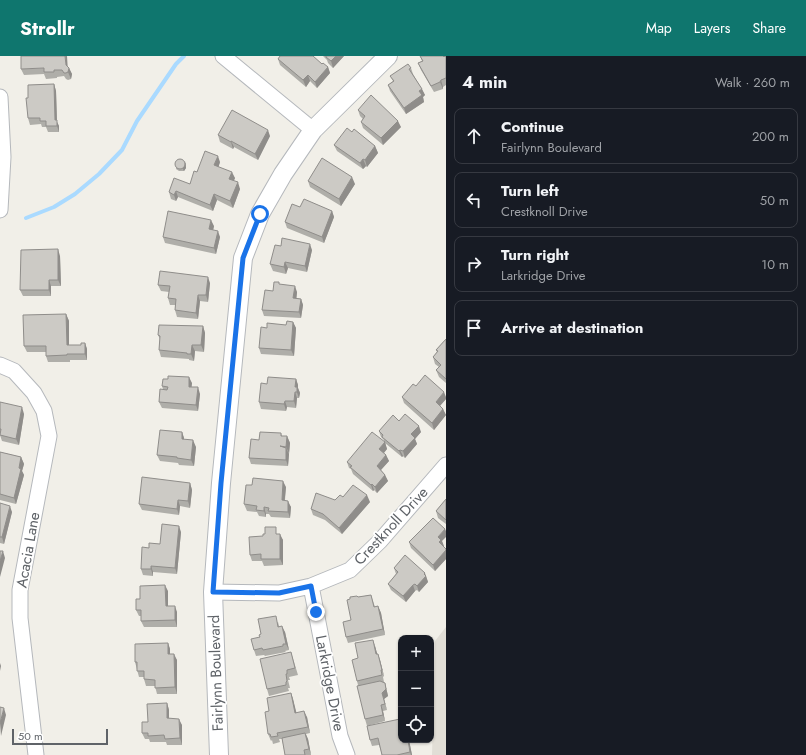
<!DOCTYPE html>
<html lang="en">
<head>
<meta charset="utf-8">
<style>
	:root { --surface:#171b24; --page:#20242c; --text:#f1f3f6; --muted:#9ea1a6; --line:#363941; --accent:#0f766e }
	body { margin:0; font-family:Jost,sans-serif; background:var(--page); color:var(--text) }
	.controls { position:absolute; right:12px; bottom:12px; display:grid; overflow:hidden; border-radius:8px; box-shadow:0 1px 3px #0004 }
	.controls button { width:36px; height:36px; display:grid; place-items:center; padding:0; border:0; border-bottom:1px solid var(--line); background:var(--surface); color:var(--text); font:20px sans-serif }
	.scale { position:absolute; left:12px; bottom:10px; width:96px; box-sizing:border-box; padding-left:4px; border:2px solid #5f6368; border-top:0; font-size:11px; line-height:14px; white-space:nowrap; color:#5f6368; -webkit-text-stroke:3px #fff; paint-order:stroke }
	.stop { position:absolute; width:12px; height:12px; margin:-9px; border:3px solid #1a73e8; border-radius:50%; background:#fff }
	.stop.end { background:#1a73e8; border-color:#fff; box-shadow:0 1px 4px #0008 }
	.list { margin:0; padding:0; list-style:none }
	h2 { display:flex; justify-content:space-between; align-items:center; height:52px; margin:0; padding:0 16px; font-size:17px }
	h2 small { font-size:13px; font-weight:400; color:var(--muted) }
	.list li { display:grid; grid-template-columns:26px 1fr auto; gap:12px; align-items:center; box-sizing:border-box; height:56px; margin:0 8px 8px; padding:0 8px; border:1px solid var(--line); border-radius:8px }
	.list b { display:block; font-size:15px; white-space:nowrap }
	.list p { margin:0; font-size:13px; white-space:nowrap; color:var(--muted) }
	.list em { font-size:13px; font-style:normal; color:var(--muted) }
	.icon { flex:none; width:22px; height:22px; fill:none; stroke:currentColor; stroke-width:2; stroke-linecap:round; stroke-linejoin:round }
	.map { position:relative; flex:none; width:446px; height:699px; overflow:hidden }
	header { display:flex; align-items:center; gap:24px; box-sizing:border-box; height:56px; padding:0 20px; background:var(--accent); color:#fff }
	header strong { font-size:19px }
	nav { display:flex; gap:22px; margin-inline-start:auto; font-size:14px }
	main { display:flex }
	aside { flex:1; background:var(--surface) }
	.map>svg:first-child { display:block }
	.education { fill:#e1ded6 }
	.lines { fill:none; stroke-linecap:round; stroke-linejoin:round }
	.stream { stroke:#aadaff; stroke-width:4 }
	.minor-casing { stroke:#b5b8bc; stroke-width:17 }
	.tertiary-casing { stroke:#b5b8bc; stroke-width:20 }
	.minor { stroke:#fff; stroke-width:15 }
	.tertiary { stroke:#fff; stroke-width:18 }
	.wall { fill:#afaea9 }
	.shaded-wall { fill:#8f8d8a }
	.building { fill:#cccac5; stroke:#8f8d8a }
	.route { stroke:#1a73e8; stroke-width:5 }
	.labels { text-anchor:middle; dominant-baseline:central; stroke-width:3.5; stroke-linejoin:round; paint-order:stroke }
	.street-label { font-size:15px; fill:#5f6368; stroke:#fff }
</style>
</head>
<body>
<header>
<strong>Strollr</strong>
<nav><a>Map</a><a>Layers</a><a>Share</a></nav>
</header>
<main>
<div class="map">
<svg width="446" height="699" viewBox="0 0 446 699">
	<rect width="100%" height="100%" fill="#f1efe8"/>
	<!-- education -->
	<path class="education" d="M446 571V699H432L435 585Z"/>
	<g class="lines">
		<!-- stream -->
		<path class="stream" d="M26 162 54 151 75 138 99 118 122 94 137 65 176 8 184 0"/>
		<!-- minor casing -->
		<g class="minor-casing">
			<path id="minor" d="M223 0 313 74
				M0 41 3 101 0 154
				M0 309 14 315 34 337 44 355 49 380 20 534V562L36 699
				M311 530 340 680 347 699
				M213 536 279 537 311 530 350 514 380 485 446 409"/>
		</g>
		<!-- tertiary casing -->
		<g class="tertiary-casing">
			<path id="tertiary" d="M219 699 213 536 221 427 243 202 260 158 283 118 313 74 388 0"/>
		</g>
		<!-- minor -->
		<use href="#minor" class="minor"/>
		<!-- tertiary -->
		<use href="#tertiary" class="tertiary"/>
	</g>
	<!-- wall -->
	<path class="wall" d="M323 0H344L333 12 328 7 327 4Z
		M420 0 444 1H446V29L443 31V33L434 36 421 14 418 7 422 5Z
		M278 3 322 8 328 11 330 17 317 32 310 25 306 31 280 9Z
		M68 11 69 12 72 18 71 23 68 24 66 23 64 20 57 21V22L46 23 44 18 24 19 21 13Z
		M411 12 413 18 425 39 423 41 424 46 406 58 390 35 388 29 393 25 390 20Z
		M54 28 56 35 57 66 59 70V76H48L46 71H42L41 68 30 69 28 62V42Z
		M358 54 401 71 383 89 363 72 361 66 363 63 360 60Z
		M352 76 375 90 378 97 367 111 366 110 363 113 337 95 334 89Z
		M218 79 270 80 258 104 234 91 233 93 220 86Z
		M220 106 218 111 235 122 233 125 240 133 233 152 217 144 213 155 178 141 176 145 171 143 169 136 190 128 197 116Z
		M186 107V112L184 115H179L176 113V111Z
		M308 125 355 128 341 150 310 131Z
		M300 151 332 155 334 161 324 187 287 172 285 166Z
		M214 170 213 174 220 181 216 198 165 187 163 181Z
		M281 190 312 194 307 216 288 212 286 218 273 215 270 208Z
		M60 200 61 230H51V240H23L20 234Z
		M210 227 208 246 200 245 198 263 177 261 175 254V249H170L168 242 169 236 161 235 158 229Z
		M279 228 297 236 296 242 301 243 303 249 301 262 264 260 262 254 273 235Z
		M66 258 69 265V289H81L85 287 87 293V304H70V306H48L46 300V296H27L24 290Z
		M293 266 296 272 294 300 261 298 259 292 267 272 286 269Z
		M203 270 205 277 204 296 195 295 194 305 189 304V303L161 301 159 294 160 283 158 279Z
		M446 283V327L439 321 436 314 439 311 435 308 433 301 437 296 436 294Z
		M168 323 192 327 191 331 200 338 198 355 162 352 159 346 163 333 162 330Z
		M296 323 298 329V332L300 337 299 342H297L296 352 287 351 286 355 261 353 259 346 267 328Z
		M416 330 446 341V343L440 350 443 353 446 359 434 374 404 347 402 341Z
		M0 346 24 358 19 389 2 385 0 379Z
		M399 365 421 376 415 383 417 388 405 402 403 400 402 401 385 387 387 393 384 397 386 399 389 405 381 414 385 419 388 425 377 437 374 434 373 435 353 418 351 413 349 412 347 406 384 386V384L381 381 379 375Z
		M182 376 184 382V384L196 391 194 410 179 409 178 407 160 405 157 399Z
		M281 377 282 380H287L290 387 288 410 251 408 249 402 259 384Z
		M0 396 21 401 24 408 22 415 24 419 16 448 0 444Z
		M190 427 192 434 190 452 180 450 179 459 142 454 139 448Z
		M286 431 285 444 291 451 290 462 271 461 269 458H266V461L259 460 257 456 247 455 244 448Z
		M343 441 370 446 342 478 325 464 313 459 311 453Z
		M446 443V468L438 462 436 455Z
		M0 447 12 456 4 488 0 487Z
		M181 476 177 518 153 516V520L143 519 141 513 149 492 160 488Z
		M278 478 283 484V509L264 510 262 505H252L250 499 263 480Z
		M442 485 443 490 446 493V503L435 515 411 492 409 486Z
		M394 512 426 520 428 526 419 536 417 534 415 535 406 546 391 534 388 528 396 518Z
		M168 535V550L177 556V571H144L141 565V560H139L136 554 140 543Z
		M371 539 375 551 378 550 381 557 385 579 348 587 346 581 358 541Z
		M278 566 279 570 285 576 289 594 285 595 286 596 265 600 264 599 256 600 254 594 261 578Z
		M168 587 170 593V598L177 604V638H157L155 630H146L144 623V621H139L135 606Z
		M375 590 377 598H378L380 604 384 620 383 621 384 626H383L385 627 388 640 384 643 387 654 383 655 385 665 367 670 365 663 358 629 357 625 358 602Z
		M291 596 298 619 289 621 290 624H288L290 632H288L289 635 269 640 267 633Z
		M291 637 293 643 296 657 307 661 310 677 306 678 308 683 311 699H285L282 683H279L280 686 273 688 272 684 271 685 268 678 269 655Z
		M167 647 169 654V662L182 669V689H167L166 686H150L149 683H145L142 677 148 666Z
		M367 670 401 684H409L412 699H382L379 689 372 690 370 684Z"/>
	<!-- shaded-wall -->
	<path class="shaded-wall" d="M65 0H67L68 16 66 9Z
		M336 0H344L333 12 331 5Z
		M328 11 330 17 317 32 315 26Z
		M69 12 72 18 71 23 68 16Z
		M308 19 310 25 306 31 303 24Z
		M441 24 443 31V33L440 26Z
		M54 28 56 35 57 66 59 70V76L55 64Z
		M422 33 425 39 423 41 424 46 406 58 404 52 419 35Z
		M398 65 401 71 383 89 381 82Z
		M268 74 270 80 258 104 255 98Z
		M231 85 234 91 233 93 231 86Z
		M375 90 378 97 367 111 365 104Z
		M218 100 220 106 217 116 214 109Z
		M363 103 366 110 363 113 360 107Z
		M185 105 186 112 184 115 183 113Z
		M232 116 235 122 232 130 229 123Z
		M352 121 355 128 341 150 339 143Z
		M238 126 240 133 233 152 230 145Z
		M176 135 178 141 176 145 174 139Z
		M214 138 217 144 213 155 210 149Z
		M332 155 334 161 324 187 322 181Z
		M211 164 214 170 212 179 209 173Z
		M218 175 220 181 216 198 214 192Z
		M310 188 312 194 307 216 305 210Z
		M58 193 60 200 61 230 58 224Z
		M285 206 288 212 286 218 284 211Z
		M208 221 210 227 208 246 206 239Z
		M49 224 51 230V240L49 234Z
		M295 230 297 236 296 248 293 242Z
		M198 239 200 245 198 263 196 257Z
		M301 243 303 249 301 262 299 256Z
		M66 258 69 265V295L67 289Z
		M293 266 296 272 294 300 291 294Z
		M203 270 205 277 204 296 201 289Z
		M85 287 87 293V304L85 298Z
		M192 289 195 295 194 305 191 298Z
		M189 321 192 327 191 337 189 331Z
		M296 323 298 329V332L300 337 299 342 295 331Z
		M198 331 200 338 198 355 196 349Z
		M295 336 297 342 296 352 294 345Z
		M444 336 446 341V343L438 352 436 346Z
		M285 345 287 351 286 355 284 348Z
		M22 351 24 358 19 389 16 383Z
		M443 353 446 359 434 374 432 367Z
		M419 370 421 376 415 383 417 388 405 402 403 395 411 378Z
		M182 376 184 382V390L182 383Z
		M287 380 290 387 289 397 286 391Z
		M193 384 196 391 194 410 191 404Z
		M385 386 387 393 382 399 379 393Z
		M286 392 289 398 288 410 286 404Z
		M400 394 403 400 402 401 399 395Z
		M386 399 389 405 379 416 377 410Z
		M21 401 24 408 22 415 24 419 16 448 14 442 19 412Z
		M385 419 388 425 377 437 375 431Z
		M283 425 286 431 284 450 282 444Z
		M190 427 192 434 190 452 188 445Z
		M372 428 374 434 373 435 371 429Z
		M367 439 370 446 342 478 339 472Z
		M178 444 180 450 179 459 177 453Z
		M288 445 291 451 290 462 288 456Z
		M10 450 12 456 4 488 2 481Z
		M264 451 266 458V461L264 455Z
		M179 470 181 476 177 518 175 512Z
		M445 473 446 475V481L442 485 444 490 441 493 439 486 438 481Z
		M280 478 283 484V509L280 503Z
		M446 494V503L435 515 433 509Z
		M3 495 5 502 0 521V505Z
		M151 510 153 516V520L151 513Z
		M425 517 428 526 419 536 417 530Z
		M165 529 168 535V556L166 550Z
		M413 529 415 535 406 546 403 540Z
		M175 550 177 556V571L175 564Z
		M378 550 381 557 385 579 383 573Z
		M282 570 285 576 289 594 286 588Z
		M373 584 375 590 379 604 376 598Z
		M168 587 170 593V604L168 598Z
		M174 598 177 604V638L175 631Z
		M378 598 380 604 384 620 382 614Z
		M0 607 1 610 0 615Z
		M385 627 388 640 384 643 387 654 385 648 382 637Z
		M291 637 293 643 298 663 295 657Z
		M167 647 169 654V668L167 662Z
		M381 649 383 655 385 665 383 659Z
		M4 652 6 659 1 680 0 667Z
		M304 655 307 661 310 677 308 671Z
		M179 663 182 669V689L180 682Z
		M305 677 308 683 311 699 309 693Z
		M408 684H409L412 699H411L410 696Z"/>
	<!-- building -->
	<path class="building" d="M21 0H65L66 9 69 12 68 16 66 17H64L62 14H54V16H44V12L21 13Z
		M280 0H313L322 8 323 7 328 11 315 26 308 19 303 24 278 3Z
		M326 0H336L331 5 326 1Z
		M420 0H443L444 1 445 0 446 1V22L441 24 440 26 431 30 418 7 423 5Z
		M408 8 411 12 409 13 422 33 419 35 422 39 404 52 388 29 394 25 390 20Z
		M54 28 55 64H57V70H46V65H40V62H28L26 42H28V29Z
		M371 39 398 65 381 82 361 66 365 60 358 54Z
		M232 54 268 74 255 98 231 85V86L218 79Z
		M347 72 352 76 354 73 375 90 365 104 363 103 360 107 334 89Z
		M205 95 218 100 214 109 232 116 229 123 238 126 230 145 214 138 210 149 176 135 174 139 169 136 174 122 190 128 194 115 197 116Z
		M322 102 352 121 339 143 308 125Z
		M175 108a5 5 0 1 1 10 0a5 5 0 1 1-10 0Z
		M304 143 332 155 322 181 285 166 292 148 300 151Z
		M168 155 211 164 209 173 218 175 214 192 163 181Z
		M282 182 310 188 305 210 285 206 284 211 270 208 275 189 281 190Z
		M58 193V224H49V234H20L21 194Z
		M160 215 208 221 206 239H198L196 257 175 254 176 243 168 242 170 230 158 229Z
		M274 226H279V228L295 230 293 242 301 243 299 256 262 254 265 234 273 235Z
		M66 258 67 289H81V287H85V298H67V299L46 300V290H24L23 259Z
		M287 265 293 266 291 294 259 292 261 271 267 272V267L286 269Z
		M159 269 203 270 201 289H192L191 298H187V297L159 294 160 280 158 279Z
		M446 283V323L436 314 441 309 433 301 438 295 436 294Z
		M425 319 444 336 436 346 443 353 432 367 402 341 413 328 416 330Z
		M168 320 189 321V331H198L196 349 159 346 160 333 167 334 168 331 162 330 163 323H168Z
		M268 321 296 323 295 331H297V336H295L294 345H285L284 348 259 346 261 327 267 328Z
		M0 346 22 351 16 383 0 379 1 373H0Z
		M405 358 419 370 411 378 415 382 403 395 400 394 399 395 382 381 383 379 379 375 393 359 399 365Z
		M160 374 182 376V383L193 384 191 404 177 402V401L157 399Z
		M260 376 281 377V380H287L286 391 280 390 286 392V404L249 402 251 383 259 384Z
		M372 376 385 386 379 393 386 399 377 410 385 419 375 431 372 428 371 429 350 411 352 410 347 406Z
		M0 396 21 401 19 412 21 413 14 442 0 438Z
		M142 421 190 427 188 445 178 444 177 453 139 448Z
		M253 422 283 425 282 444 288 445V456L268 455 269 452 264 451V455L256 454 257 450 244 448 246 429H252Z
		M353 429 367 439 339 472 323 458 311 453 316 437 335 444 340 439 343 441Z
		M446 443V464L436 455Z
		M0 447 10 450 2 481H0Z
		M433 462 445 473 438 481 441 484 439 486 446 493V494L433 509 409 486Z
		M162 468 179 470 175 512 151 510V513H141L142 491 149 492V487L160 488Z
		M265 471H276V478H280V503H261V498L250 499 249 481 263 480V478H265Z
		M0 495H3L0 505Z
		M405 499 425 517 424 518 426 520 417 530 415 528 413 529 403 540 388 528 398 516 394 512Z
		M165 529 166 550H175V564L141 565V554H136V543H140V530Z
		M371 539 374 551 378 550 383 573 346 581 343 566 351 564 347 544 350 543V541L357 540 358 541Z
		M276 560 278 571 282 570 286 588H283V590L263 594 262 592 254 594 251 583 260 581 259 579 261 578 258 563Z
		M373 584 376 598H378L382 614H381L382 619 357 625 352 604 358 602 355 587Z
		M168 587V598H174L175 631 155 632V624L144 623V615H137V606H135V588Z
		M291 596 295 612 287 614V618H286L287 625 286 626V629L267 633 260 603Z
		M380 625 385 627 386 633 382 637 385 648 381 649 383 659 365 663 357 630Z
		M291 637 295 657 304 655 308 671 277 677 278 680 271 681 270 678H268L265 656 269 655 267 642Z
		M167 647V662L179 663 180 682 165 683 164 679 148 680V677H142V666H148L147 648Z
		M0 651 4 652 0 667Z
		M400 663 401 670V684H408L410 696 397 699H382L378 682 370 684 367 670Z
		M305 677 309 693 304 694 305 699H285L282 682Z"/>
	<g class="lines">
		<!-- route -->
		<path class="route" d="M260 158 243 202 221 427 213 536 279 537 311 530 316 556"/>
	</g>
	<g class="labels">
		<!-- street labels -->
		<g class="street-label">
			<text transform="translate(391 470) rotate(-47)">Crestknoll Drive</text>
			<text transform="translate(28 494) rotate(-80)">Acacia Lane</text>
			<text transform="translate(216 617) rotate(-92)">Fairlynn Boulevard</text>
			<text transform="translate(330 627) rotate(79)">Larkridge Drive</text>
		</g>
	</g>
</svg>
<div class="controls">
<button>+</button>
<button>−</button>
<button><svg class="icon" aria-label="locate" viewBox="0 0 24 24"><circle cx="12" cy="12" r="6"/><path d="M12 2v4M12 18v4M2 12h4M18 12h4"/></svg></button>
</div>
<div class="scale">50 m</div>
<div class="stop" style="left:260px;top:158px"></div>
<div class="stop end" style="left:316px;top:556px"></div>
</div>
<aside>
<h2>4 min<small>Walk · 260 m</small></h2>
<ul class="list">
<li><svg class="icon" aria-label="ahead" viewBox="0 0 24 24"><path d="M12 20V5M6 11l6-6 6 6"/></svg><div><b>Continue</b><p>Fairlynn Boulevard</p></div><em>200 m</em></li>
<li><svg class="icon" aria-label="left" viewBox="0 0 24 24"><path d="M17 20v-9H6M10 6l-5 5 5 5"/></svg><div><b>Turn left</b><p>Crestknoll Drive</p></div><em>50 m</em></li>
<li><svg class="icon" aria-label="right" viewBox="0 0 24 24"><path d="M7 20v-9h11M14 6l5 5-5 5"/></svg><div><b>Turn right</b><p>Larkridge Drive</p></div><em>10 m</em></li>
<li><svg class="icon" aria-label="arrive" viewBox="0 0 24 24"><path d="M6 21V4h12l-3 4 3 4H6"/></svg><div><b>Arrive at destination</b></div></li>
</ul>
</aside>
</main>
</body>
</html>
